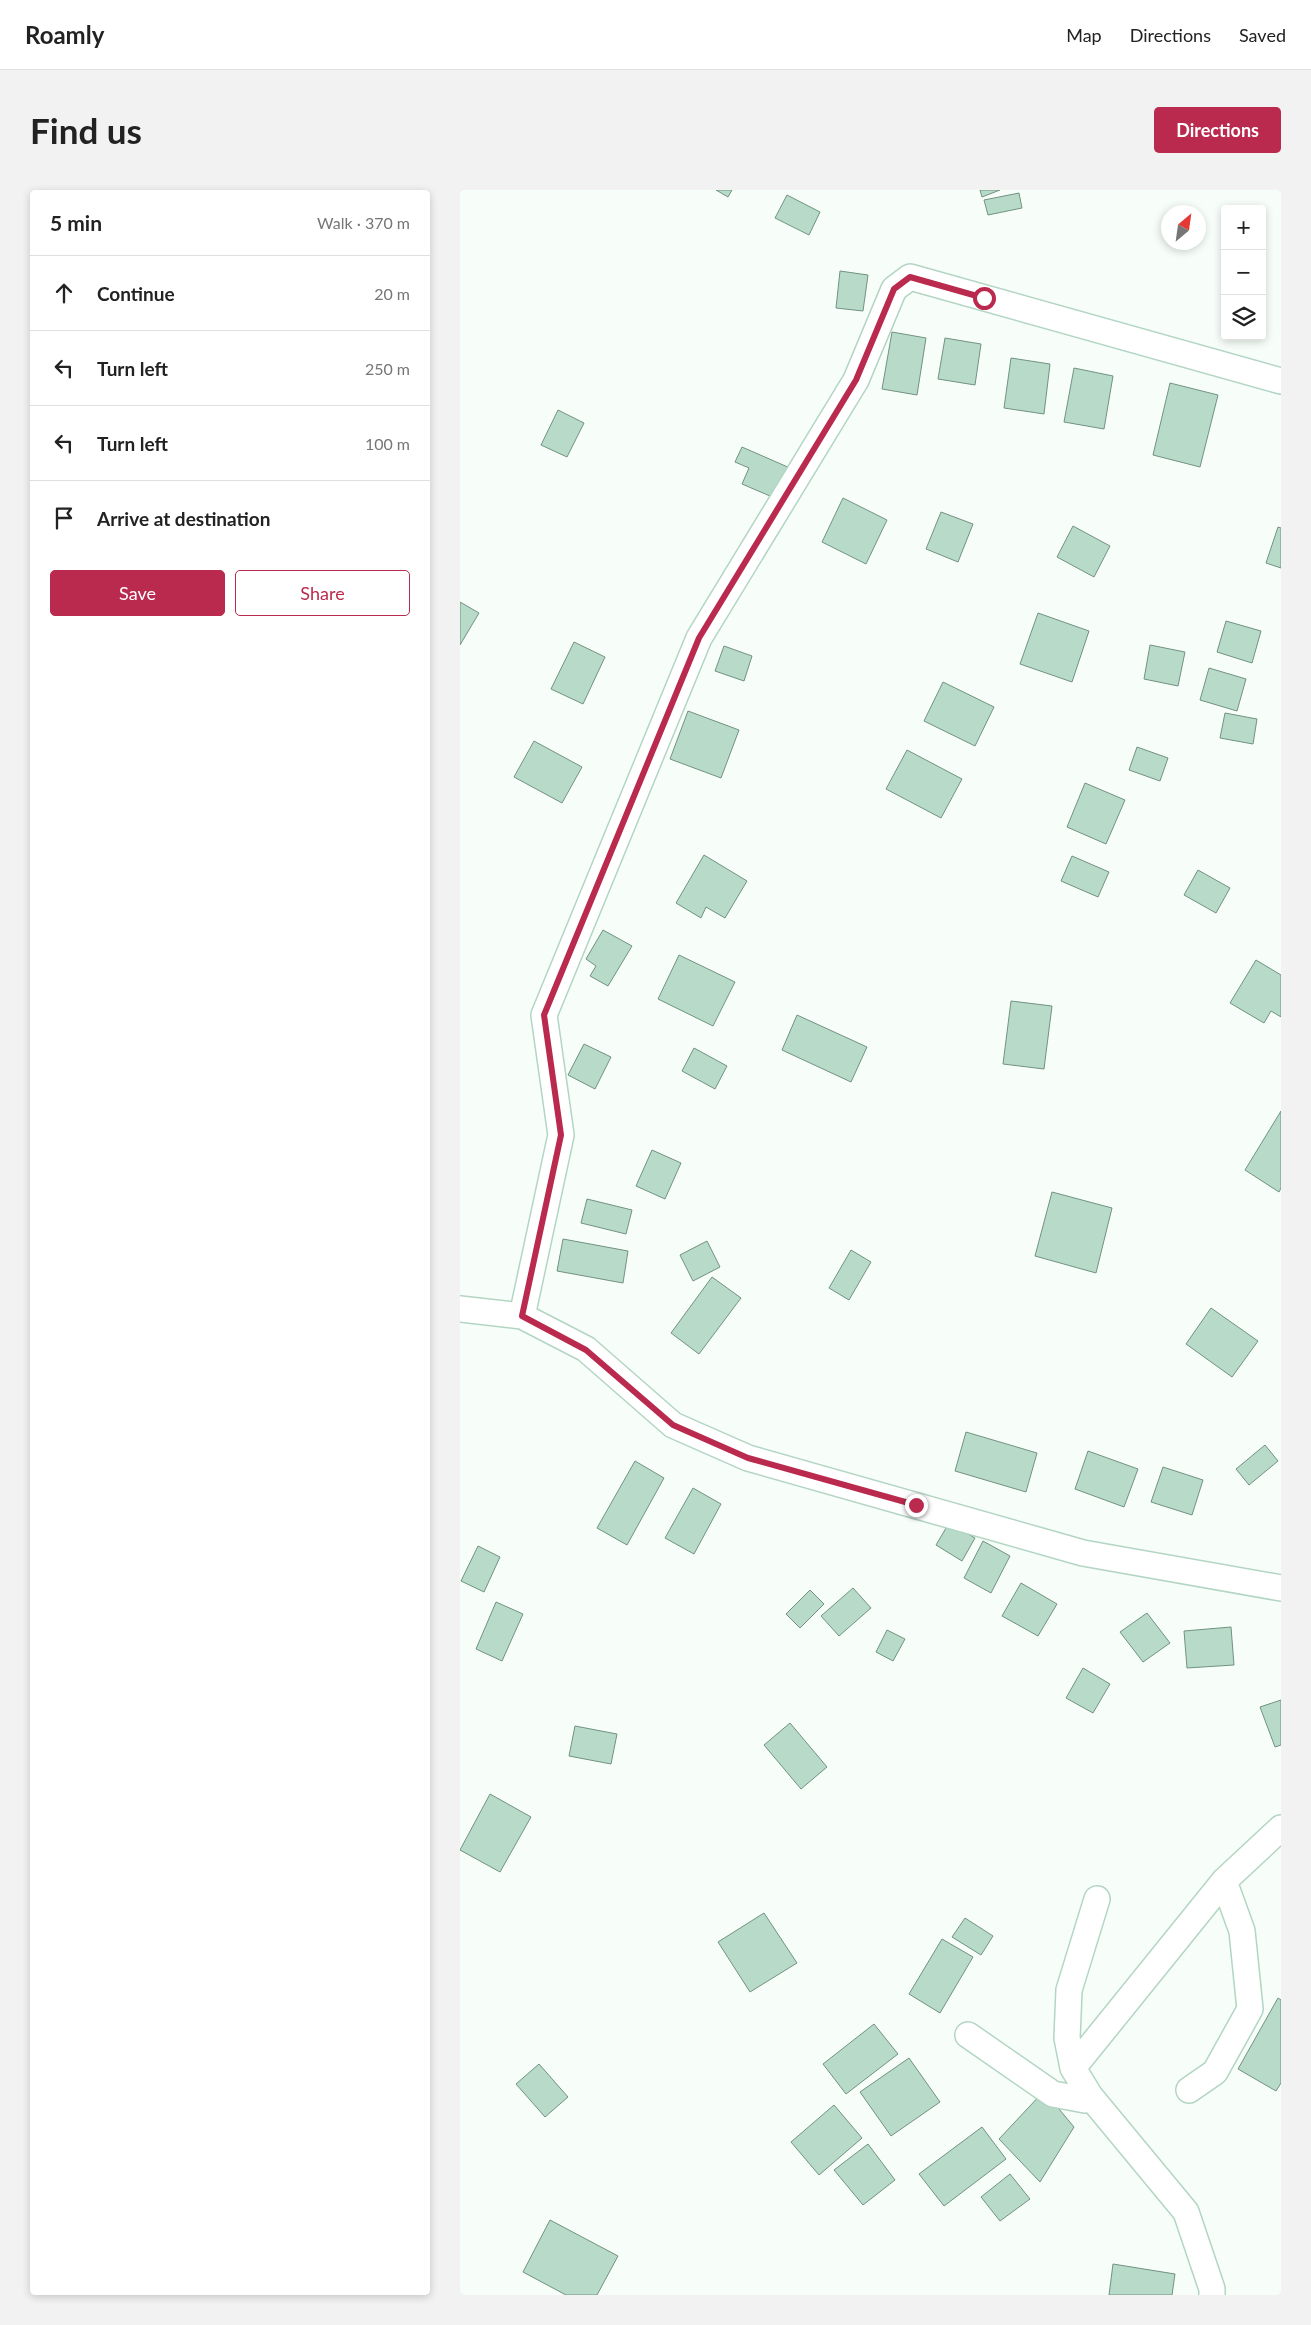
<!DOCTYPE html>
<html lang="en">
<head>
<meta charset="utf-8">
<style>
	:root { --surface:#fff; --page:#f2f2f2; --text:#222; --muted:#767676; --line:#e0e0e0; --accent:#ba2a4e }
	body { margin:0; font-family:Lato,sans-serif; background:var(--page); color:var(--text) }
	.controls { position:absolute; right:15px; top:15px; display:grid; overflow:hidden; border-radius:5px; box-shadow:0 2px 8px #0003 }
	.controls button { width:45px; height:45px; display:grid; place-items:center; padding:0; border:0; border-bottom:1px solid var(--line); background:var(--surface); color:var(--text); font:25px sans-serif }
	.compass { position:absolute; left:701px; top:15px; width:45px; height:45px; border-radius:50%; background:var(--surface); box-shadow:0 2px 8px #0003; rotate:29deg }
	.stop { position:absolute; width:15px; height:15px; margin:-11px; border:4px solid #ba2a4e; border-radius:50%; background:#fff }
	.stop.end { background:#ba2a4e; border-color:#fff; box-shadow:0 1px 5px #0008 }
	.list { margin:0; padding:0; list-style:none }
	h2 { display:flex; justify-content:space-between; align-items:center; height:65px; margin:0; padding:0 20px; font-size:21px }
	h2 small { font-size:16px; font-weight:400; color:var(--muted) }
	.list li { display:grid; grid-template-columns:32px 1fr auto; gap:15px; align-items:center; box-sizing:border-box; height:75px; padding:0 20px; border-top:1px solid var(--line) }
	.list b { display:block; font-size:19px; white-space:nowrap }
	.list em { font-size:16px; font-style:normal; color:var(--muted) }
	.actions { display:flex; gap:10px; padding:15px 20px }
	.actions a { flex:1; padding:11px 0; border:1px solid var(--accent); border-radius:5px; text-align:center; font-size:18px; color:var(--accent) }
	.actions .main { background:var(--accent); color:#fff }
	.icon { flex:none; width:28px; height:28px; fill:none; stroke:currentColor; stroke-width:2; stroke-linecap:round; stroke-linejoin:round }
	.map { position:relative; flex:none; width:821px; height:2105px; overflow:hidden; border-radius:5px }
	header { display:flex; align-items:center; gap:30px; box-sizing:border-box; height:70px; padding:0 25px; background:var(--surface); border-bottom:1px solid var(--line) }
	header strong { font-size:24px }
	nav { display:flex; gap:28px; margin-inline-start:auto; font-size:18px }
	.intro { display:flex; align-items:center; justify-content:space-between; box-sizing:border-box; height:120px; padding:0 30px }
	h1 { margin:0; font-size:35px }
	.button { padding:12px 22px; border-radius:5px; background:var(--accent); color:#fff; font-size:18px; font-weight:700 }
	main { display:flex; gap:30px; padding:0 30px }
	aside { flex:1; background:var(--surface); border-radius:5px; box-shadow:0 2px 8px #0003 }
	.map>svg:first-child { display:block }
	.building { fill:#b8dac8; stroke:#729281 }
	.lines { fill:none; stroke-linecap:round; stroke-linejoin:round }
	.minor-casing { stroke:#b3d5c3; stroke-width:28 }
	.minor { stroke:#fff; stroke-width:25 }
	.route { stroke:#ba2a4e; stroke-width:6 }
</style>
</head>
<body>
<header>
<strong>Roamly</strong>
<nav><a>Map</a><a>Directions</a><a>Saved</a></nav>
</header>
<div class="intro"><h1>Find us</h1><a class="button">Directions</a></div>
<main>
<aside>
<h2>5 min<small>Walk · 370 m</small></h2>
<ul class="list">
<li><svg class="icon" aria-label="ahead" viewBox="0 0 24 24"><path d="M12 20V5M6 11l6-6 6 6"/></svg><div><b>Continue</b></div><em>20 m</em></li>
<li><svg class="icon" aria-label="left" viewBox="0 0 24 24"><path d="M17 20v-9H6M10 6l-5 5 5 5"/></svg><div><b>Turn left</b></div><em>250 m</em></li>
<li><svg class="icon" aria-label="left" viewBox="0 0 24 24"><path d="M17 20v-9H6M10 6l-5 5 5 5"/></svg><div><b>Turn left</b></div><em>100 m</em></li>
<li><svg class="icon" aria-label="arrive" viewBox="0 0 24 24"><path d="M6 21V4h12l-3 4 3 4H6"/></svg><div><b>Arrive at destination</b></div></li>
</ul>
<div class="actions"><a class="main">Save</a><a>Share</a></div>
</aside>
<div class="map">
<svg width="821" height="2105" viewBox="0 0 821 2105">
	<rect width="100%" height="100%" fill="#f7fefa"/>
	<!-- building -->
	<path class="building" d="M256 0H272L268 7Z
		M520 0H540L522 7Z
		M559 3 562 18 528 25 524 10Z
		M327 5 360 22 349 45 315 28Z
		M380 81 408 85 403 121 376 118Z
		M432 142 466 148 457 205 422 199Z
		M485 148 521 154 515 195 478 189Z
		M551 168 590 174 584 224 544 218Z
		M614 178 653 186 644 239 604 232Z
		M710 193 758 205 740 277 693 265Z
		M98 220 124 233 107 267 81 255Z
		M282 257 330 278 317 309 282 294 289 278 275 272Z
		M383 308 427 330 406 374 362 352Z
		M481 322 513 334 498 372 466 359Z
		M613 336 650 356 634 387 597 367Z
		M818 337 821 338V378L806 373Z
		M0 412 19 423 0 455Z
		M578 423 629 441 612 492 560 474Z
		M766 431 801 441 792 473 757 462Z
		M114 452 145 467 123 514 91 499Z
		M690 455 725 462 718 496 684 489Z
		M264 456 292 466 284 491 255 481Z
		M749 478 786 489 777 521 740 510Z
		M483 492 534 517 515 556 464 531Z
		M228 521 279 540 261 588 210 569Z
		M765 523 797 529 793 554 760 548Z
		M74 551 122 577 102 613 54 587Z
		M677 557 708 568 700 591 669 580Z
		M447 560 502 589 481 628 426 599Z
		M625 593 665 610 646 654 607 637Z
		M244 665 287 691 265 728 246 717 241 728 216 713Z
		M612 666 649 682 638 707 601 691Z
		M738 680 770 698 756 723 724 705Z
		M143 740 172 756 148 796 130 786 136 776 126 769Z
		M219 765 275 792 253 836 198 809Z
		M796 770 821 785V827L811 821 804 833 770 813Z
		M551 811 592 816 584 879 543 874Z
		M337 825 407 857 391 892 322 860Z
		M124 854 151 867 135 899 108 885Z
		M234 858 267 876 255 899 222 881Z
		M821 921V998L819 1002 785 980Z
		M192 960 221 973 205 1009 176 996Z
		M592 1002 652 1018 636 1083 575 1066Z
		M127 1009 172 1020 166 1044 121 1033Z
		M103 1049 168 1061 163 1093 97 1081Z
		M247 1051 260 1077 233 1091 220 1065Z
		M391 1060 411 1072 389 1110 369 1098Z
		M252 1087 281 1108 239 1164 211 1143Z
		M751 1118 798 1151 772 1187 726 1154Z
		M506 1242 577 1263 566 1302 495 1281Z
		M805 1255 818 1271 789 1295 776 1279Z
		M628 1261 678 1279 664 1317 615 1299Z
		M175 1271 204 1288 167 1355 137 1338Z
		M703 1277 743 1290 732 1325 691 1312Z
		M233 1298 261 1314 234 1364 205 1348Z
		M489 1333 515 1348 502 1371 476 1355Z
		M523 1351 550 1366 531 1403 504 1388Z
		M18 1356 40 1367 24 1402 1 1391Z
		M561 1393 597 1414 578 1446 542 1426Z
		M393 1398 411 1418 379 1446 361 1426Z
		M350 1400 364 1414 340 1438 326 1424Z
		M36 1412 63 1424 42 1471 16 1459Z
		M687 1423 710 1453 683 1472 660 1442Z
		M771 1437 774 1475 727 1478 724 1441Z
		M427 1440 445 1449 433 1471 416 1462Z
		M623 1478 650 1494 633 1523 606 1508Z
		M821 1510V1555L815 1557 800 1517Z
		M330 1533 367 1577 341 1599 304 1555Z
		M115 1536 157 1544 151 1574 109 1566Z
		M30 1604 71 1627 40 1682 0 1660Z
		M304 1723 337 1773 290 1802 258 1752Z
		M505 1728 533 1746 521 1765 492 1747Z
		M482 1749 513 1767 480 1823 449 1804Z
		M818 1808 821 1810V1893L816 1901 778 1879Z
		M414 1834 438 1864 386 1904 363 1874Z
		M449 1868 480 1912 431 1946 400 1902Z
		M79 1874 108 1907 85 1927 56 1894Z
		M584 1901 614 1937 580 1992 539 1949Z
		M374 1915 402 1948 359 1985 331 1952Z
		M522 1937 546 1969 484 2016 459 1984Z
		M408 1954 435 1990 403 2015 374 1980Z
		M550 1984 570 2009 540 2031 521 2007Z
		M90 2030 158 2066 137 2105H106L63 2082Z
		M653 2074 715 2084 712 2105H649Z"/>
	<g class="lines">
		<!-- minor casing -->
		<g class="minor-casing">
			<path id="minor" d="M0 1119 62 1126 126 1159 213 1235 288 1268 623 1363 821 1398
				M62 1126 101 945 84 825 239 448 396 190 434 99 450 87 821 191
				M508 1845 593 1904 625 1910 630 1906
				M613 1878 607 1848 609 1800 637 1709
				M729 1900 755 1882 790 1819 782 1741 764 1691
				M752 2105V2099L726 2022 630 1906 613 1878 764 1691 821 1638"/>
		</g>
		<!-- minor -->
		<use href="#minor" class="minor"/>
	</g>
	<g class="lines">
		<!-- route -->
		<path class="route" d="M456 1315 288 1268 213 1235 126 1160 62 1126 101 945 84 825 239 448 396 190 434 99 450 87 524 108"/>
	</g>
</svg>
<div class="controls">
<button>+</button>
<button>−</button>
<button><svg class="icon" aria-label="layers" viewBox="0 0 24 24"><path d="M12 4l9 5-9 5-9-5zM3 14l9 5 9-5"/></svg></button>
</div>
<svg class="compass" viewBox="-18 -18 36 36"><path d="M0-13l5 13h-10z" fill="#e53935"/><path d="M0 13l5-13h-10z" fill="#767676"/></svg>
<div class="stop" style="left:524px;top:108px"></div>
<div class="stop end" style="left:456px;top:1315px"></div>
</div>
</main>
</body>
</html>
